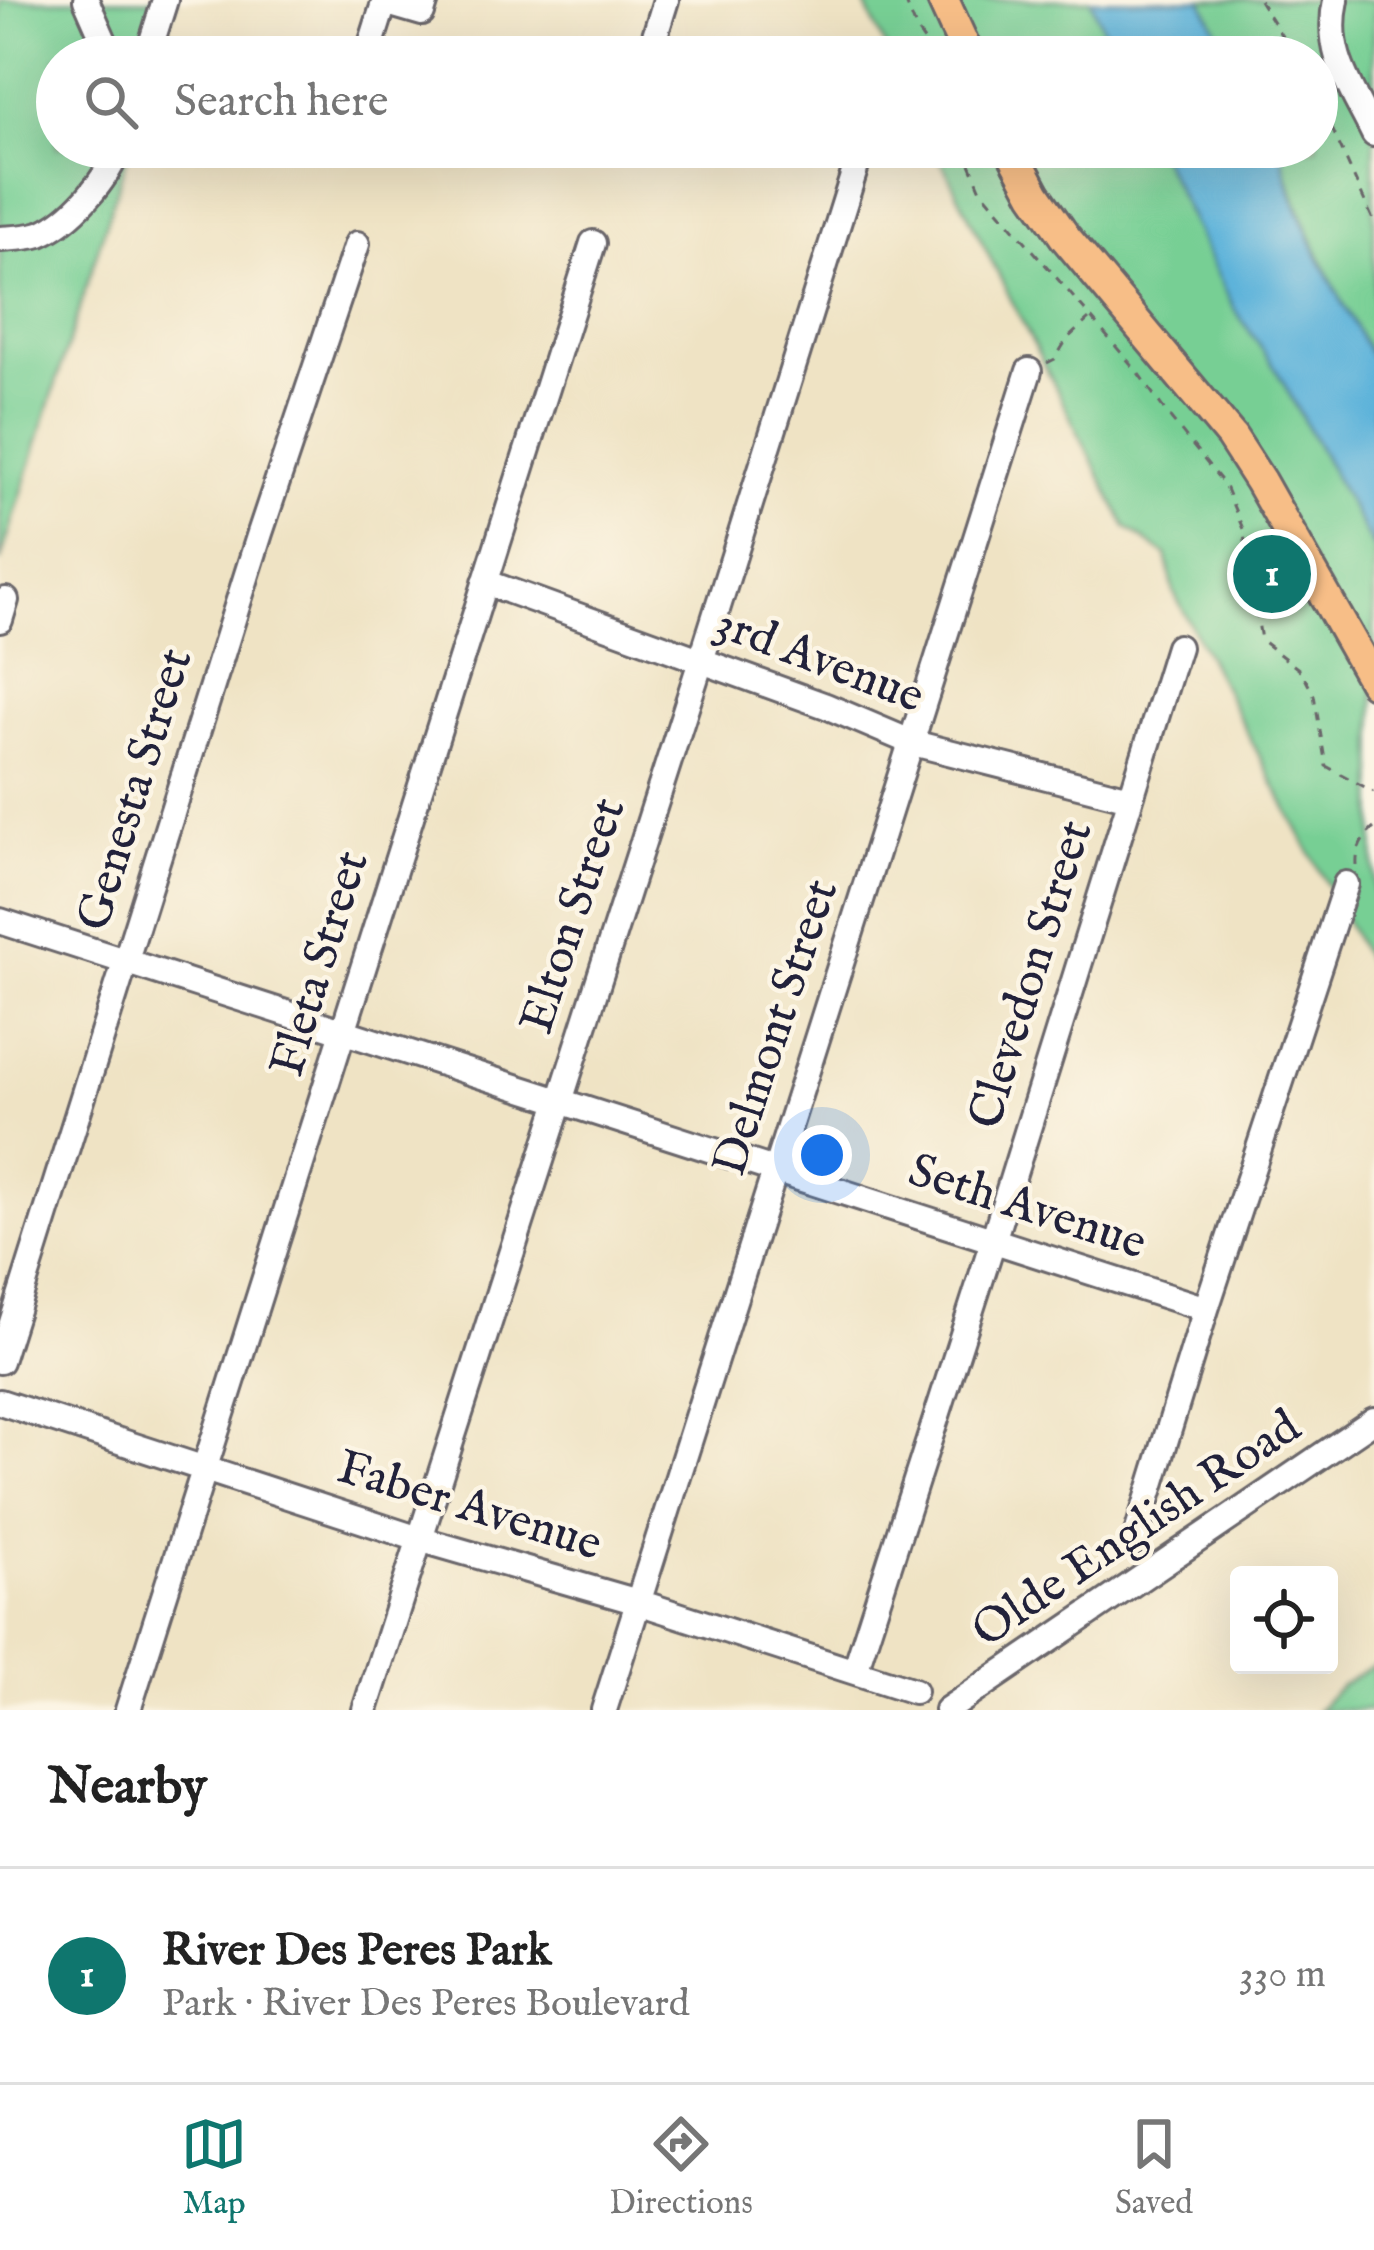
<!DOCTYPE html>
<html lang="en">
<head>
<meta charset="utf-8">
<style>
	:root { --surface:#fff; --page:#f2f2f2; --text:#222; --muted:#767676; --line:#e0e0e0; --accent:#0f766e }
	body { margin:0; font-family:"IM FELL English",serif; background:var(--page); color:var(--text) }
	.controls { position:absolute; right:36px; bottom:36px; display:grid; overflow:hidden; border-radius:12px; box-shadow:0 12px 48px #0002 }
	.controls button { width:108px; height:108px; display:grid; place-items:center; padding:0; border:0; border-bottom:3px solid var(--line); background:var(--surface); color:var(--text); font:60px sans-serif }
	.you { position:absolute; left:822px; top:1155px; width:42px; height:42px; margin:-30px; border:9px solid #fff; border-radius:50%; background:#1a73e8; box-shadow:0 0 0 18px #1a73e833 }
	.badge { display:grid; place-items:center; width:78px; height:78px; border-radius:50%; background:var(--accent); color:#fff; font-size:39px; font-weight:700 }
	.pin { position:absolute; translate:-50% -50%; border:6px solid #fff; box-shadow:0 3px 12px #0006 }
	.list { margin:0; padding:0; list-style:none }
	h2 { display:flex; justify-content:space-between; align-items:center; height:156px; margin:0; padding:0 48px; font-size:51px }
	h2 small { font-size:39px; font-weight:400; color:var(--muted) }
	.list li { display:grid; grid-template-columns:78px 1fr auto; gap:36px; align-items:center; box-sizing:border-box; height:216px; padding:0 48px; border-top:3px solid var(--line) }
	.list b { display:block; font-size:45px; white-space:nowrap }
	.list p { margin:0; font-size:39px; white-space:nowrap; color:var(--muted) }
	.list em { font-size:39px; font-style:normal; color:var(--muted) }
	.icon { flex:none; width:66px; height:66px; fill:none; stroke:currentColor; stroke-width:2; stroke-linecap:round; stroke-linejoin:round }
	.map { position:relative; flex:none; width:1374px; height:1710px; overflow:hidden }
	.search { position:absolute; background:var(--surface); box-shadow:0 12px 48px #0002; left:36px; right:36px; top:36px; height:132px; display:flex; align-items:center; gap:30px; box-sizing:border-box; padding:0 42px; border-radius:66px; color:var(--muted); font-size:45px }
	.sheet { height:372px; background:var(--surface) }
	nav { display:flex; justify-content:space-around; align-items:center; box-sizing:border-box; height:168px; border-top:3px solid var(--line); background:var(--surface); font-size:33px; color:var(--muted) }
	nav a { display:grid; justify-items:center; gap:6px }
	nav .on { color:var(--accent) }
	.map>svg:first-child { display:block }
	.green { fill:#77cf94; stroke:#4c7868; stroke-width:3 }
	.water { fill:#5db3da; stroke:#406a8a; stroke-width:3 }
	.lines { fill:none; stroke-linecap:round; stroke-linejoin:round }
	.minor-casing { stroke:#6a666b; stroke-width:30 }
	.major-casing { stroke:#6a666b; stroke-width:36 }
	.path { stroke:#6a666b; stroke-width:3; stroke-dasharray:9 9; stroke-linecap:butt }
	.minor { stroke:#fff; stroke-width:24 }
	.major { stroke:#f7be87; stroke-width:30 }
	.labels { text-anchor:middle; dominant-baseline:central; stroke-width:9; stroke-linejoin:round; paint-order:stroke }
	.street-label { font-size:48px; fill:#22223b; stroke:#fcf5e5 }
</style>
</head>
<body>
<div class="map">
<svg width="1374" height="1710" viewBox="0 0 1374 1710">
	<rect width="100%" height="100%" fill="#fcf5e5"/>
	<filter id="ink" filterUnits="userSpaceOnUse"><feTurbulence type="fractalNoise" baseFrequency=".00833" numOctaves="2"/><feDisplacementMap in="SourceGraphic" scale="24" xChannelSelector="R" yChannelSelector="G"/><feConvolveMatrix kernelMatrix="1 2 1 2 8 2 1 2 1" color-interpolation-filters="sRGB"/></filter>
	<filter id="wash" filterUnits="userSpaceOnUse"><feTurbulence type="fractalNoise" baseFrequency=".004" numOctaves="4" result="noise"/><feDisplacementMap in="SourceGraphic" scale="48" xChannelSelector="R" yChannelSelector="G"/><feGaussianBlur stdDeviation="2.7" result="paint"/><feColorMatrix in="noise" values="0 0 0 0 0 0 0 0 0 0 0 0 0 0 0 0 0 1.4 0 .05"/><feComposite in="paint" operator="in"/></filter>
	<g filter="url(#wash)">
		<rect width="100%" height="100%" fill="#efe3c4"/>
		<!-- green -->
		<path class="green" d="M0 0H176L158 57H57V147H130L0 562Z
			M863 0H1091L1116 57H890Z
			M1202 0H1374V362C1337 293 1301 226 1279 150L1280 147H1317V57H1230Z
			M934 147H1156L1234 308 1277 371 1374 549V968L1370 967 1174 593 1166 555 1126 527Z
			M1374 1666V1710H1317L1341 1685Z"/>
		<!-- water -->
		<path class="water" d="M1091 0H1202L1230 57H1116Z
			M1156 147H1280L1292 195 1318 256 1374 362V549L1277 371 1234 308Z"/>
	</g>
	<g filter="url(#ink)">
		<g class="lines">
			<!-- minor casing -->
			<g class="minor-casing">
				<path id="minor" d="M86 0 111 57
					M1336 0C1324 54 1352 88 1374 134
					M384 2 422 13 426 0
					M653 42 666 0
					M147 57 165 0
					M367 57 385 0
					M0 239C13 238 27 238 40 234 72 221 108 179 119 147
					M485 582 826 706 913 743 1130 798
					M0 620 6 600
					M0 921 1206 1309
					M0 1361 260 533 357 244
					M0 1402 419 1539 638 1602 914 1691
					M1134 1543 1206 1309 1346 884
					M855 1671 993 1241 1178 647
					M128 1710 593 243
					M365 1710 701 661 862 147
					M604 1710 1029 371
					M947 1710 1374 1420"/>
			</g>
			<!-- major casing -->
			<g class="major-casing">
				<path id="major" d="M943 0 969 57
					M1010 147 1035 194 1065 237 1231 436 1260 481 1374 682"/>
			</g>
			<!-- path -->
			<path class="path" d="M905 0 917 31 936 57
				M1259 0 1295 57
				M1317 95 1374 222
				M963 147 981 190 1136 370 1171 419 1224 484 1243 529 1261 640 1301 671 1314 695 1326 766 1374 792
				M1047 363 1055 359 1067 339 1089 319
				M1357 866C1356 850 1361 839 1374 828"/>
			<!-- minor -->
			<use href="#minor" class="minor"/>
			<!-- major -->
			<use href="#major" class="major"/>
		</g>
	</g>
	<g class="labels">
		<!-- street labels -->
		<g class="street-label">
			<text transform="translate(819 661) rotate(21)">3rd Avenue</text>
			<text transform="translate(136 790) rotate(-73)">Genesta Street</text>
			<text transform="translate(574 916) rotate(-72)">Elton Street</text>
			<text transform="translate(321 964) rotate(-73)">Fleta Street</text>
			<text transform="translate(1032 975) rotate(-73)">Clevedon Street</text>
			<text transform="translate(777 1028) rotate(-72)">Delmont Street</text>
			<text transform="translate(1027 1208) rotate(18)">Seth Avenue</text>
			<text transform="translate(469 1507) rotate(17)">Faber Avenue</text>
			<text transform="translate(1137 1530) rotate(-34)">Olde English Road</text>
		</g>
	</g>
</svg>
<div class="controls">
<button><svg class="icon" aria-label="locate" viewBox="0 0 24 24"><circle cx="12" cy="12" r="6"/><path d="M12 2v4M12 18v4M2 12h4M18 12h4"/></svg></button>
</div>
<div class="you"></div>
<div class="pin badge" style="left:1272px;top:574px">1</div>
<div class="search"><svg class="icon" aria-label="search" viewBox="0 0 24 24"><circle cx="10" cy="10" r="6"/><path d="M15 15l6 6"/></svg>Search here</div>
</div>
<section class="sheet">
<h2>Nearby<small></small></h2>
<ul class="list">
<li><span class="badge">1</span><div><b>River Des Peres Park</b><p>Park · River Des Peres Boulevard</p></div><em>330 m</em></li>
</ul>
</section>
<nav>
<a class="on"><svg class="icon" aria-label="map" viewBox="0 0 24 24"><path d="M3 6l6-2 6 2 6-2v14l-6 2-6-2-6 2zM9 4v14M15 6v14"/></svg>Map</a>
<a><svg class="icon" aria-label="directions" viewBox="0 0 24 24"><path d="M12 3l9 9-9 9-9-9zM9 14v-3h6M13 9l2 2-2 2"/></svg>Directions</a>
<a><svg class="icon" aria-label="saved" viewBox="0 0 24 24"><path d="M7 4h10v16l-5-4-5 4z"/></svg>Saved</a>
</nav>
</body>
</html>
